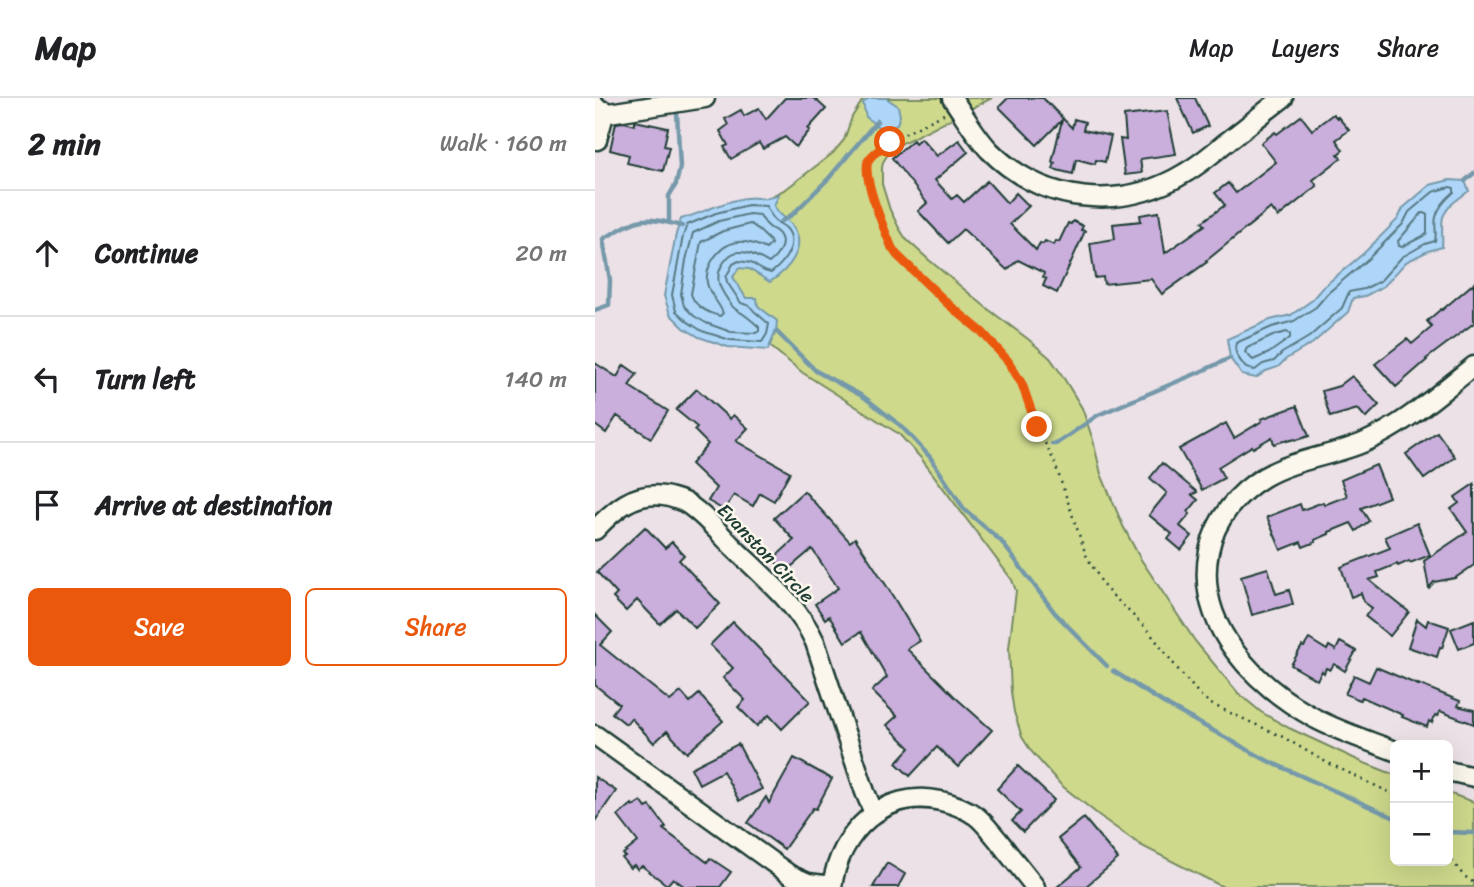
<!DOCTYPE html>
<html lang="en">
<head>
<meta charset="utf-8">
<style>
	:root { --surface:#fff; --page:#f2f2f2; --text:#202124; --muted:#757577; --line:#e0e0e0; --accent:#ea580c }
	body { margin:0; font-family:Sriracha,sans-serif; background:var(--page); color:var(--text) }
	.controls { position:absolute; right:21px; bottom:21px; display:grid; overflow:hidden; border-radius:10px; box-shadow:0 7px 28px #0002 }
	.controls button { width:63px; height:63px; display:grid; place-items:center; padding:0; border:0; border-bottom:2px solid var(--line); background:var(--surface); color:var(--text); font:35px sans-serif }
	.stop { position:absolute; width:21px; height:21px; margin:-16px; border:5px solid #ea580c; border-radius:50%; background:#fff }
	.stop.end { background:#ea580c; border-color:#fff; box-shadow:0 2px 7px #0008 }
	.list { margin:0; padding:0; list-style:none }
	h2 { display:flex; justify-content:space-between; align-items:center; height:91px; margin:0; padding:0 28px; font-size:30px }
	h2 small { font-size:23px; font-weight:400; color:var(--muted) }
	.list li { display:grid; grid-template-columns:46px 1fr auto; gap:21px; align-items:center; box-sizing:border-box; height:126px; padding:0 28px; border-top:2px solid var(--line) }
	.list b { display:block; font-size:26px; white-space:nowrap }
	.list em { font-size:23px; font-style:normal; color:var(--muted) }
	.actions { display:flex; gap:14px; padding:21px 28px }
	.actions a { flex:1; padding:16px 0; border:2px solid var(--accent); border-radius:10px; text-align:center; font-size:24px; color:var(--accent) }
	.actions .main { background:var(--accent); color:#fff }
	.icon { flex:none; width:38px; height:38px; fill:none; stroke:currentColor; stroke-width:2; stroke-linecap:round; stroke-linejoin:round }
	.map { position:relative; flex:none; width:879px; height:789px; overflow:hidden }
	header { display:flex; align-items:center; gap:42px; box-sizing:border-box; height:98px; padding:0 35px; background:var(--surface); border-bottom:2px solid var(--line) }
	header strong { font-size:33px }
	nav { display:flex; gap:38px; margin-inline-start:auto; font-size:24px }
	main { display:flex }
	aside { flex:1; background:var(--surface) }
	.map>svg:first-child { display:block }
	.green { fill:#ced98c; stroke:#768b60; stroke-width:2 }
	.water { fill:#aed6f9; stroke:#7599aa; stroke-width:2 }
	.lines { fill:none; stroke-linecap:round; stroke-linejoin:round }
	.shore { stroke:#587a83; stroke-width:2 }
	.stream { stroke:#7599aa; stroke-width:4.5 }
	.building { fill:#caaedc; stroke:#1f3d34; stroke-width:2 }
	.street-casing { stroke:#1f3d34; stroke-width:23 }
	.path { stroke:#1f3d34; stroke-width:2.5; stroke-dasharray:2 5; stroke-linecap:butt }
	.street { stroke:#fbf7ec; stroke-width:18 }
	.route { stroke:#ea580c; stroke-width:9 }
	.labels { text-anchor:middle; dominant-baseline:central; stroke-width:5; stroke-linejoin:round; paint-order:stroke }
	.street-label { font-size:19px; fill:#1f3d34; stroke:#fbf7ec }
</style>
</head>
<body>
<header>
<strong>Map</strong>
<nav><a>Map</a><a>Layers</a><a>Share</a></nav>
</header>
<main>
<aside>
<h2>2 min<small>Walk · 160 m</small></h2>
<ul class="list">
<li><svg class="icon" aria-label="ahead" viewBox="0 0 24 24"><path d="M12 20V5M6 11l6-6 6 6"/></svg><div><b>Continue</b></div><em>20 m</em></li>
<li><svg class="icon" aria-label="left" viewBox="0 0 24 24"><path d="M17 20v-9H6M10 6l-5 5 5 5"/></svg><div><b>Turn left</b></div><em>140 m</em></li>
<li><svg class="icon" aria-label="arrive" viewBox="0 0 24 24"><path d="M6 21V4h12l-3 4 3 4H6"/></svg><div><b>Arrive at destination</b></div></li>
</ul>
<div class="actions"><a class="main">Save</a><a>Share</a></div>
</aside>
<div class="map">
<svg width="879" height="789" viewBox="0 0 879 789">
	<rect width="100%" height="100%" fill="#ece1e7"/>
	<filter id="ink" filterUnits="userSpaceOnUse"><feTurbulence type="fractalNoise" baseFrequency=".0143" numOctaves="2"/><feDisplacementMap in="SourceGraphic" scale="14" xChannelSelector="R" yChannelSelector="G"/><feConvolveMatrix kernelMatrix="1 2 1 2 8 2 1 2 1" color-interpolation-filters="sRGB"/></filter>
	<g filter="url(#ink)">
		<!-- green -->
		<path class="green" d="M269 0H397L309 44 295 53 288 64 287 70V86L295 112 304 130 311 141 334 162 393 211 433 241 455 260 465 274 487 310 498 342 506 376 528 428 545 460 600 543 643 595 666 614 694 630 767 664 800 677V763H853V695L879 704V789H628L547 748 510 722 466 687 436 653 427 639 419 614 416 594 414 550 421 493 417 482 325 359 304 336 208 275 160 236 95 171 152 110 191 91 238 55 249 42 257 19Z"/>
		<!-- water -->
		<path class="water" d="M274 0H291L303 8 305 18 302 26 287 32 271 19 268 5Z
			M855 82 870 83 874 93C864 100 853 107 848 119 846 126 848 141 847 149L833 153 811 164 789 188 770 198 758 200 753 214 718 245 691 261 683 269 671 273 661 280 647 277 635 260 632 241 675 222 696 217 716 203 727 190 769 155 803 121 808 110 835 87Z
			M184 96 179 108C185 119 193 120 198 128 213 150 193 172 175 184L154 171 144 170 138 179 151 200H162L163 208 182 223 181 233 173 252 133 249 104 239 89 230 75 216 69 198 81 136 86 121C108 115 128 103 151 100 166 98 167 104 184 96Z"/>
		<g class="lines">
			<!-- shore -->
			<path class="shore" d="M855 89 859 90V94C852 100 843 110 841 119 839 127 842 135 840 143L830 146 807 159 785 183 769 191 754 194 747 210 714 239 687 255 679 263 668 266 660 272 651 270C645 262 638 255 641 245L677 229 699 223 721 209 733 195 774 160 808 126 814 114 838 94Z
				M153 107 171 108C174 113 176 119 181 123 184 126 188 127 191 130 205 145 189 165 176 175L169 173 156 165 144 163 138 166 131 179 132 184 146 205 155 208 159 213 174 226 172 236 167 244 135 242 107 233 93 224 81 213 77 197 88 138 92 127 121 115Z
				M827 115H830L832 117V136L807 149 804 148 803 143Z
				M154 116 165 117C167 120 169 124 172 127 177 132 177 130 182 134 193 144 183 158 174 165 164 160 155 153 143 154 136 155 133 159 129 164 117 181 126 193 137 208 141 213 146 214 151 218 155 221 160 225 164 229V233L161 235 136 234 111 225 99 218 89 208 86 196 91 162 98 135 124 123Z
				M155 126C160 127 170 139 175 143L176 146 171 151C149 140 131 140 117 163 113 170 111 177 112 185 114 196 124 205 128 215L125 218C113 215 100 209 96 196L106 144 128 133Z
				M692 234 695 236V240L674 255 658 262 650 254 652 250 680 237Z"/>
			<!-- stream -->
			<path class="stream" d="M870 83 879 75
				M187 123 198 116 234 80 282 23
				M74 124V98L81 86 85 69 82 15
				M0 212 14 207 15 182 8 141C45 120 45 117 87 128
				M181 233 221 273 269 299 306 328 335 359 369 411 406 443 460 515 512 568
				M457 346H461L503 317 605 274 635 260
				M518 573 575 609 673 663 800 720
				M853 734 879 735"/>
		</g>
		<!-- building -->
		<path class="building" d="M190 0H219L231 11 213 31 215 32 201 49 190 39 168 51 164 45 136 61 129 49 133 47 125 33 133 27 130 21 146 12 149 18 164 10 171 21Z
			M413 0H448L477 30 479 21 490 24 488 32 516 38 510 64 501 62 500 66 481 61 478 76 458 71 460 65 457 64 467 22 442 47 404 9Z
			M582 0H600L613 28 598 35Z
			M572 13 581 56 545 61 547 75 530 77 525 41 531 42 529 18Z
			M738 16 742 20 743 19 754 32 741 42 748 52 743 56 746 60 718 82 722 88 683 119 676 110 611 163 612 164 567 196 556 181 509 186 508 179 500 180 495 145 520 141 518 126 546 123 545 117 564 114 570 155 610 127 607 124 630 107 620 95 633 85 641 95 681 64 666 45 680 34 682 36 706 18 717 32Z
			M40 23 73 30 69 48 74 49 68 73 32 65 34 57 15 52 21 25 29 24 40 27Z
			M326 40 342 58 364 42 373 54 340 82 357 101 362 97 369 104 392 83 412 105 421 95 434 108 415 126 441 152 445 145 448 146 450 143 459 147 461 143 464 144 473 125 476 126 478 123 488 128 486 132 490 133 462 195 448 188 451 181 448 179 449 175 423 162 412 172 368 131 353 145 323 113 332 105 297 60 318 42 320 45Z
			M879 185V225L831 261 832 262 801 289 780 266 812 241 817 246 837 229 832 223 846 211 847 212Z
			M0 265 22 279 29 267 42 276 34 288 73 313 56 340 22 318 11 335 0 327Z
			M757 278 784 307 771 320 763 311 735 319 727 293 744 288Z
			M102 291 135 321 138 317 153 330 141 343 195 374 179 403 165 395 158 408 139 397 129 412 113 403 121 390 96 366 113 346 99 332 102 329 81 312Z
			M702 308 714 338 701 342 700 341 692 343V342L679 346 677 339 658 350 657 348 623 369 629 380 607 392 584 351 631 325 639 340 667 323 666 321Z
			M842 334 860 359 829 381 811 356Z
			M567 365 602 394 597 397 603 402 593 414 595 416 585 428 597 438 586 452 573 441 577 436 554 417 572 395 555 380Z
			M781 367 794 399 766 410 774 423 761 433 756 425 734 434V436L720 442 721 444 708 449 706 444 686 452 672 419 705 406 707 412 728 404 729 407 752 398 746 382Z
			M879 386V467L860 480 839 484 834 490 829 463 872 434 856 411 864 405 860 399Z
			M209 393 255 444 260 440 291 487 325 543 312 551 361 600 397 632 363 669 342 649 315 678 301 665 315 650 292 627 302 618 277 593 292 579 266 534 250 544 234 518 230 521 220 506 243 490 217 451 190 474 178 461 199 442 179 420Z
			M822 425 835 457 815 465 814 463 803 468 802 466 782 474 784 479 774 482 814 514 795 538 770 518 777 510 769 504 766 495 756 499 746 469 795 450 790 439Z
			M50 429 70 450 77 444 89 457 84 462 125 506 100 530 81 511 65 526 42 502 31 513 18 500 22 496 2 474Z
			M673 470 681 496 694 492 698 506 657 517 646 478Z
			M0 517 17 534 5 547 75 603 86 594 95 604 104 596 128 623 92 655 72 633 59 645 36 620 31 626 17 615 24 606 0 587Z
			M822 521 831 528 833 522 854 529 847 550 845 549 842 559 813 549Z
			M879 522V545L864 551 856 531Z
			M138 524 215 603 187 631 174 617 162 628 143 609 150 602 128 580 138 570 115 547Z
			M714 541 732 552 734 548 741 552 745 544 761 553 750 573 739 566 735 572 731 570 729 575 727 573 722 582 696 567 707 548 709 549Z
			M781 569 823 587V586L865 603 863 608 879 612V626L845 613 843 618 840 617 837 625 834 623 832 629 807 619 808 617 767 599 765 602 750 596 759 577 774 584Z
			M143 646 167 691 144 703 128 673 104 686 96 670Z
			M199 660 237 681 221 711 218 710 189 751 153 725 171 699 174 705Z
			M423 668 459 702 428 734 417 723 426 714 402 691Z
			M0 679 21 693 0 723Z
			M46 703 51 710 55 708 71 729 68 731 112 764 115 760 136 774 125 789H90L78 780 72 787 47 768 42 771 39 767 35 770 27 760 30 758 28 756 43 744 23 718 37 706 38 708Z
			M489 720 523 761 490 789H462L486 769 463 741Z
			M292 765 310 776 303 789H278Z"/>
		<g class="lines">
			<!-- street casing -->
			<g class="street-casing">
				<path id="street" d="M357 0C369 17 380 37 394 52 448 106 526 114 590 75 604 67 617 56 629 46 649 31 668 15 688 0
					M0 7 5 12 14 15 110 0
					M2 42 10 13
					M0 432C19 412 39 393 69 398 75 399 84 402 89 404 106 413 123 434 137 448 166 477 203 506 220 544L270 694 279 715
					M0 637 195 777 213 785 237 788
					M800 653C774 643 746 634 721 621 661 588 599 528 614 453 620 422 642 395 669 379 700 361 738 358 770 344 811 326 844 295 879 268
					M853 673 879 679
					M237 789C244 735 289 690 346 703 359 706 370 710 381 718 389 724 396 734 403 742 415 758 428 773 440 789"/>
			</g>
			<!-- path -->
			<path class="path" d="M349 16 303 39 277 58 274 62 272 72 275 92 297 150 302 157 353 206 388 235 413 263 424 279 442 329 459 363 491 457 510 490 552 531 585 574 605 597 616 606 688 639 727 662 800 697
				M853 757 868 777 879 785"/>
			<!-- street -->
			<use href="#street" class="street"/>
		</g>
	</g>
	<g class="lines" filter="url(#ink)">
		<!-- route -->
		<path class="route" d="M295 44C288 49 277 55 273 63 267 80 290 133 297 150L302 157 353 206 388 235 413 263 427 286 442 329"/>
	</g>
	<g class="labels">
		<!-- street labels -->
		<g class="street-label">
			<text transform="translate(171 455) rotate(46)">Evanston Circle</text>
		</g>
	</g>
</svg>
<div class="controls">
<button>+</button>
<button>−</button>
</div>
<div class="stop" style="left:295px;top:44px"></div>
<div class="stop end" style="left:442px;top:329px"></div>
</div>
</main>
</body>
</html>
